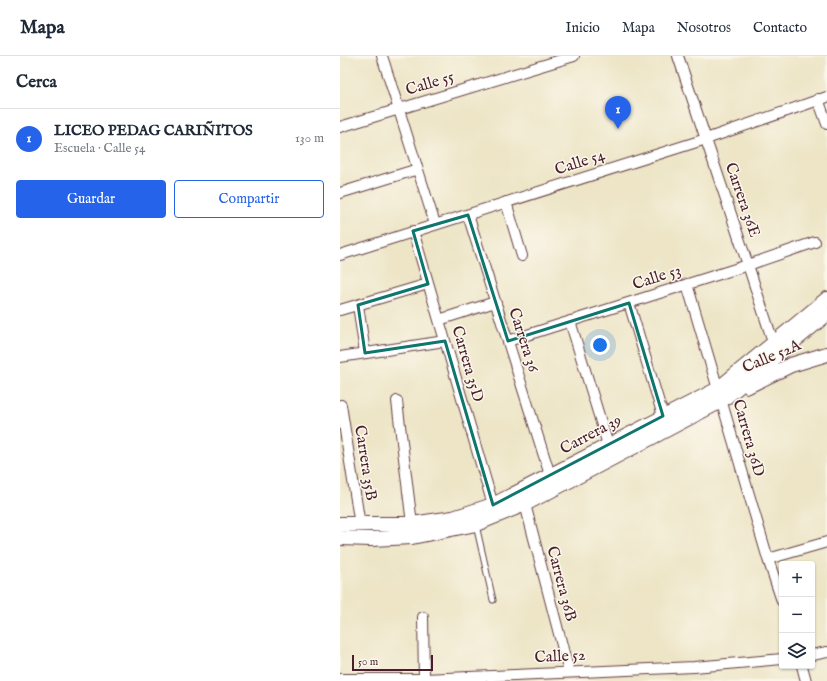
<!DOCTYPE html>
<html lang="es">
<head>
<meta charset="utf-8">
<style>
	:root { --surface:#fff; --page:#f2f2f3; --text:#1f2937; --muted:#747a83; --line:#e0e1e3; --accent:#2563eb }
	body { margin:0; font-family:"IM FELL English",serif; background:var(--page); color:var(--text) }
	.controls { position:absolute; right:12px; bottom:12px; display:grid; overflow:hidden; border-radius:4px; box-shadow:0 1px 3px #0004 }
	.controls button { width:36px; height:36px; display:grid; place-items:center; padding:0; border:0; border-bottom:1px solid var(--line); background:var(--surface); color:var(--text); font:20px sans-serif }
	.scale { position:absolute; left:12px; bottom:10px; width:81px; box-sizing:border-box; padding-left:4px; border:2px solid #4a1f2b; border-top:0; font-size:11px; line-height:14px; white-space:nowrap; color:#4a1f2b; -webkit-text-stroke:3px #fbf7ec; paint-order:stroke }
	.you { position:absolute; left:260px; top:289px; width:14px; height:14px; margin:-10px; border:3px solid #fff; border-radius:50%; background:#1a73e8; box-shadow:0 0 0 6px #1a73e833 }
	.badge { display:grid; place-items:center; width:26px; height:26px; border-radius:50%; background:var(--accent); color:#fff; font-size:13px; font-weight:700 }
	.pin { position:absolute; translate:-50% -33px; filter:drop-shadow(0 1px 2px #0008) }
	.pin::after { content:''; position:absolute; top:21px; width:14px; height:12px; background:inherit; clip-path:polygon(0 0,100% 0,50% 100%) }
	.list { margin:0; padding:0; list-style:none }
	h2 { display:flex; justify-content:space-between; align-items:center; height:52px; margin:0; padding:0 16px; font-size:17px }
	h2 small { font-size:13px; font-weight:400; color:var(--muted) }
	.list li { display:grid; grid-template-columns:26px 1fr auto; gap:12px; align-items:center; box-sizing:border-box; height:60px; padding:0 16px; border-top:1px solid var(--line) }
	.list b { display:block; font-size:15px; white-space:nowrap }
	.list p { margin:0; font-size:13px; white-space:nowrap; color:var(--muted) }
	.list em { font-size:13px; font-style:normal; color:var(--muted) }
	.actions { display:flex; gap:8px; padding:12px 16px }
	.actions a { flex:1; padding:9px 0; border:1px solid var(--accent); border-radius:4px; text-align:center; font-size:14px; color:var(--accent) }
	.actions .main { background:var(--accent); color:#fff }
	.icon { flex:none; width:22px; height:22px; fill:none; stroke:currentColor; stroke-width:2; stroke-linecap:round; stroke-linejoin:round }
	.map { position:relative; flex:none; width:487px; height:625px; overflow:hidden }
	header { display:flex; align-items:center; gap:24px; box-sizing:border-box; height:56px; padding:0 20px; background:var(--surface); border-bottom:1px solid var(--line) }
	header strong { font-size:19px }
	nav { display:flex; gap:22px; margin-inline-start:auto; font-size:14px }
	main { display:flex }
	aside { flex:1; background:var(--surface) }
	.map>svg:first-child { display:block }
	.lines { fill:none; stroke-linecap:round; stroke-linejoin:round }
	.lane-casing { stroke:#623d42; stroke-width:7 }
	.street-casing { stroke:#623d42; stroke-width:12 }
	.secondary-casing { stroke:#623d42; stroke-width:16 }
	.lane { stroke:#fff; stroke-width:5 }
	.street { stroke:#fff; stroke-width:10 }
	.secondary { stroke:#fff; stroke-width:14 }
	.marked { fill:none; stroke:#0f766e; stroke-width:3; stroke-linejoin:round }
	.labels { text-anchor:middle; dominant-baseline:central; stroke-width:3; stroke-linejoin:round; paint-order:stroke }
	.street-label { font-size:16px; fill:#4a1f2b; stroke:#fbf7ec }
</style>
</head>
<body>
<header>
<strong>Mapa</strong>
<nav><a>Inicio</a><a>Mapa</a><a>Nosotros</a><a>Contacto</a></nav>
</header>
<main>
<aside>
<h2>Cerca<small></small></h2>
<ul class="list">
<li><span class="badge">1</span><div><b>LICEO PEDAG CARIÑITOS</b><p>Escuela · Calle 54</p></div><em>130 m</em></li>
</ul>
<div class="actions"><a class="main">Guardar</a><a>Compartir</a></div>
</aside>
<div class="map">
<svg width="487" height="625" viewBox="0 0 487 625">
	<rect width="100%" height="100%" fill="#fbf7ec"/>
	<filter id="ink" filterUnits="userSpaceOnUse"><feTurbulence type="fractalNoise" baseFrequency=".025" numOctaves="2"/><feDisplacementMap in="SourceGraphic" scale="8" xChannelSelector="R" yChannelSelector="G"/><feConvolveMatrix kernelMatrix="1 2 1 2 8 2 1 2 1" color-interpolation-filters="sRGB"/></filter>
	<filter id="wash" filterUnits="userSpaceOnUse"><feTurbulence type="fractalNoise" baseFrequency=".012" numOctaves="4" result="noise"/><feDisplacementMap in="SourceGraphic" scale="16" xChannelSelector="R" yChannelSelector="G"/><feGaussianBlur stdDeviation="0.9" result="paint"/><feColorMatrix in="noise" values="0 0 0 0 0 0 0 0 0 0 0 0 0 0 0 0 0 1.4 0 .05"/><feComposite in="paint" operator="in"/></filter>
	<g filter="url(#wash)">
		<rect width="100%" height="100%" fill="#ede5c6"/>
	</g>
	<g filter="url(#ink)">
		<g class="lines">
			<!-- lane casing -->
			<g class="lane-casing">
				<path id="lane" d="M136 469 153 544"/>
			</g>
			<!-- street casing -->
			<g class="street-casing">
				<path id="street" d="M42 0 95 168
					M338 0 408 209 435 292
					M478 43 487 68
					M0 71 234 0
					M0 137 78 113
					M166 146 182 200
					M128 159 210 419
					M73 175 153 449
					M0 199 366 83 487 41
					M347 228 428 503 442 545
					M289 247 323 360
					M18 249 25 297
					M0 254 88 228
					M99 264 155 246
					M230 265 268 389
					M168 285 408 209 475 186
					M0 301 105 285
					M57 345 72 468
					M1 349 20 469
					M185 448 229 616
					M428 503 487 486
					M83 561 84 623
					M472 599 487 596
					M462 610 466 625
					M0 623H84L354 611 442 603"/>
			</g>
			<!-- secondary casing -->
			<g class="secondary-casing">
				<path id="secondary" d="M408 330 451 309 487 298
					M0 468H72L113 462 153 449 378 333 487 243
					M0 482 31 483 72 481 136 468 185 448 381 345 487 258"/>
			</g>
			<!-- lane -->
			<use href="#lane" class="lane"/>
			<!-- street -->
			<use href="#street" class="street"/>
			<!-- secondary -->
			<use href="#secondary" class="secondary"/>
		</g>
	</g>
	<!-- marked area -->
	<path class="marked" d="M128 159 168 285 289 247 323 360 153 449 105 285 25 297 18 249 88 228 73 175Z"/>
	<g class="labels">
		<!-- street labels -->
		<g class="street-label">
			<text transform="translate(90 28) rotate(-17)">Calle 55</text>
			<text transform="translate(240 107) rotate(-18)">Calle 54</text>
			<text transform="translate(402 144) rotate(71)">Carrera 36E</text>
			<text transform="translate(317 222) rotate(-18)">Calle 53</text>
			<text transform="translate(183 284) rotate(72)">Carrera 36</text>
			<text transform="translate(432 301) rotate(-23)">Calle 52A</text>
			<text transform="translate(127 308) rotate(74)">Carrera 35D</text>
			<text transform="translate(251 379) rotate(-28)">Carrera 39</text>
			<text transform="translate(408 382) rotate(74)">Carrera 36D</text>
			<text transform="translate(25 407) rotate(81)">Carrera 35B</text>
			<text transform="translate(221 528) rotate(75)">Carrera 36B</text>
			<text transform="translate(220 601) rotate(-3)">Calle 52</text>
		</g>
	</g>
</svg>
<div class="controls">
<button>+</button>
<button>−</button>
<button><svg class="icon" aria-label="layers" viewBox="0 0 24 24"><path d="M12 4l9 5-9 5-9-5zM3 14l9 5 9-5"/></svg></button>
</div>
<div class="scale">50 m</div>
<div class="you"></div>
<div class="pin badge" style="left:278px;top:73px">1</div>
</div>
</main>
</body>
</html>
